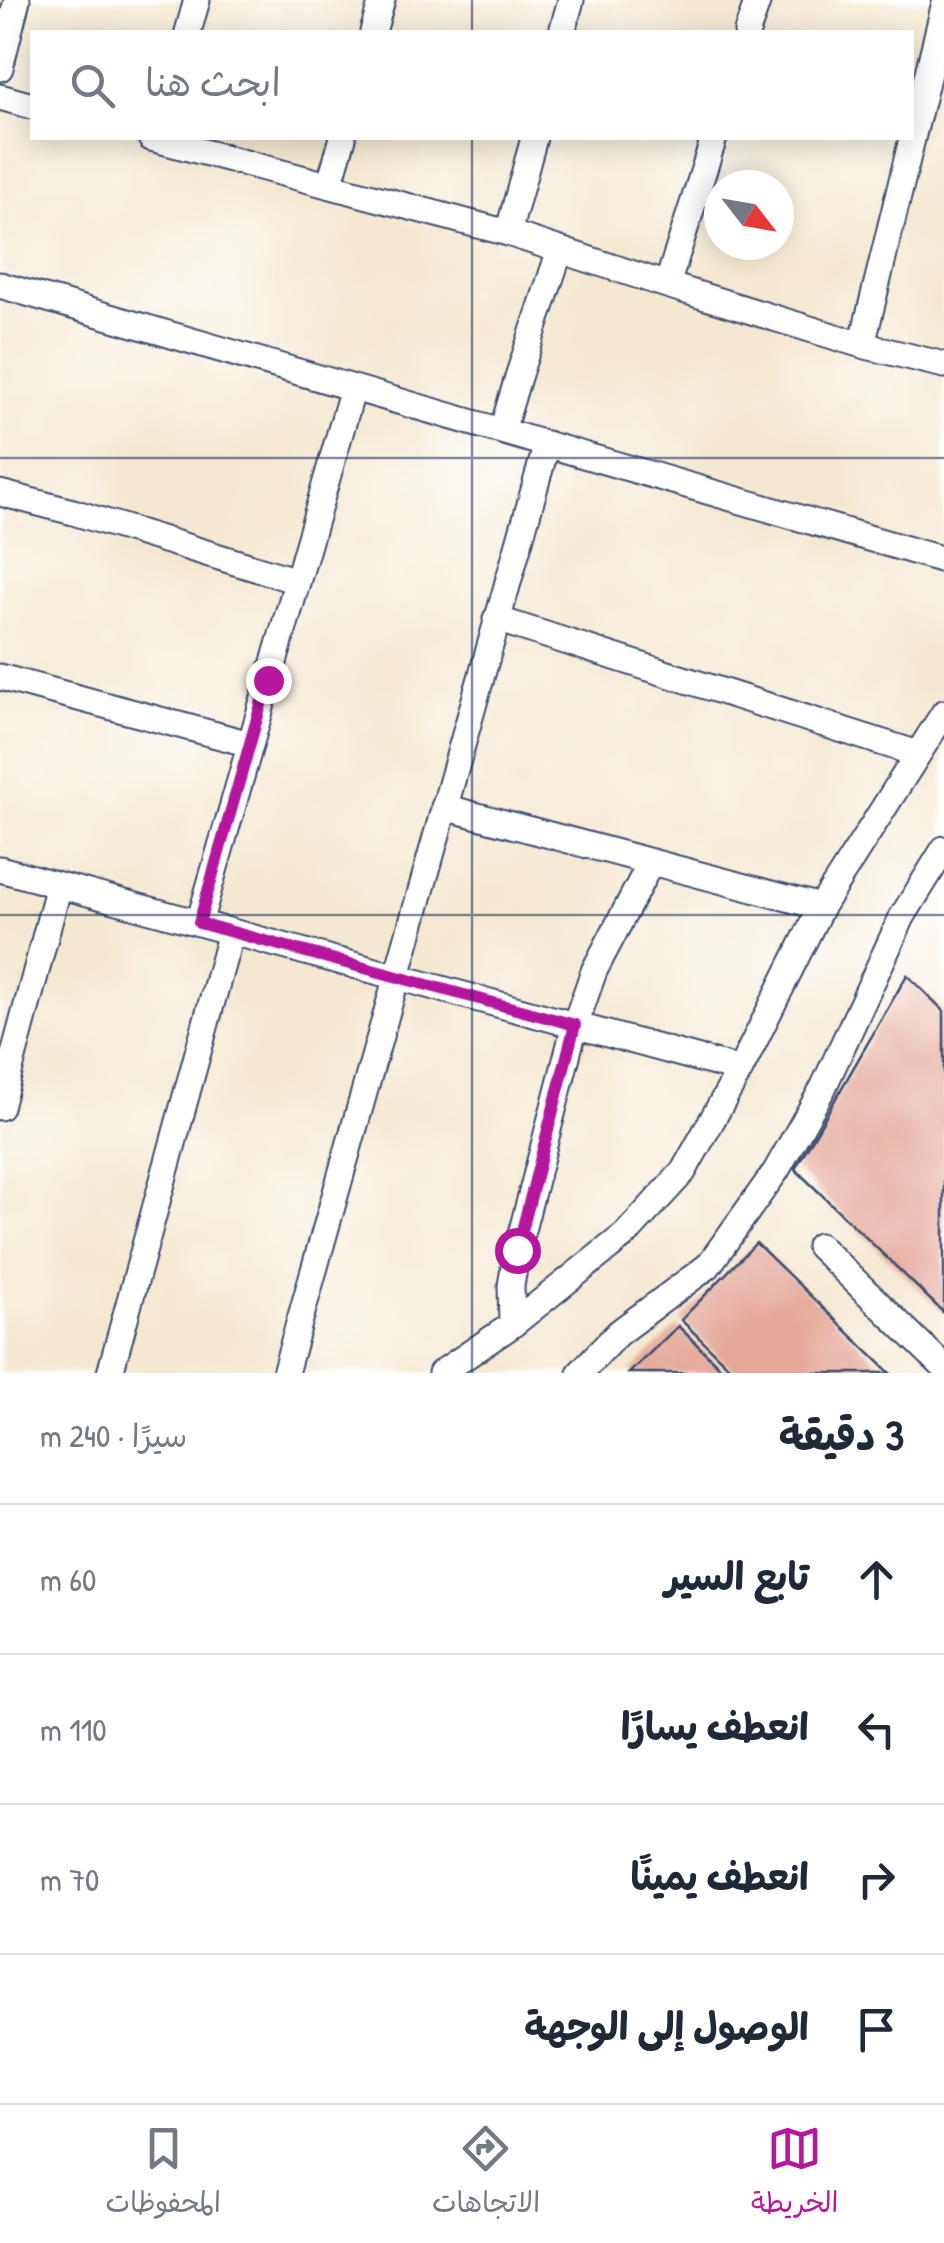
<!DOCTYPE html>
<html lang="ar">
<head>
<meta charset="utf-8">
<style>
	:root { --surface:#fff; --page:#f2f2f3; --text:#1f2937; --muted:#747a83; --line:#e0e1e3; --accent:#b5179e }
	body { margin:0; font-family:"Patrick Hand","Playpen Sans Arabic",sans-serif; background:var(--page); color:var(--text); direction:rtl }
	.compass { position:absolute; left:704px; top:170px; width:90px; height:90px; border-radius:50%; background:var(--surface); box-shadow:0 5px 25px #0003; rotate:121deg }
	.stop { position:absolute; width:30px; height:30px; margin:-22px; border:8px solid #b5179e; border-radius:50%; background:#fff }
	.stop.end { background:#b5179e; border-color:#fff; box-shadow:0 2px 10px #0008 }
	.list { margin:0; padding:0; list-style:none }
	h2 { display:flex; justify-content:space-between; align-items:center; height:130px; margin:0; padding:0 40px; font-size:42px }
	h2 small { font-size:32px; font-weight:400; color:var(--muted) }
	.list li { display:grid; grid-template-columns:65px 1fr auto; gap:30px; align-items:center; box-sizing:border-box; height:150px; padding:0 40px; border-top:2px solid var(--line) }
	.list b { display:block; font-size:38px; white-space:nowrap }
	.list em { font-size:32px; font-style:normal; color:var(--muted) }
	.icon { flex:none; width:55px; height:55px; fill:none; stroke:currentColor; stroke-width:2; stroke-linecap:round; stroke-linejoin:round }
	.map { position:relative; flex:none; width:944px; height:1373px; overflow:hidden; direction:ltr }
	.search { position:absolute; background:var(--surface); box-shadow:0 5px 25px #0003; left:30px; right:30px; top:30px; height:110px; display:flex; align-items:center; gap:25px; box-sizing:border-box; padding:0 35px; border-radius:0px; color:var(--muted); font-size:38px }
	.sheet { height:730px; background:var(--surface) }
	nav { display:flex; justify-content:space-around; align-items:center; box-sizing:border-box; height:140px; border-top:2px solid var(--line); background:var(--surface); font-size:28px; color:var(--muted) }
	nav a { display:grid; justify-items:center; gap:5px }
	nav .on { color:var(--accent) }
	.map>svg:first-child { display:block }
	.building { fill:#e5a99a }
	.lines { fill:none; stroke-linecap:round; stroke-linejoin:round }
	.minor-casing { stroke:#3c4b6f; stroke-width:29 }
	.minor { stroke:#fff; stroke-width:25 }
	.route { stroke:#b5179e; stroke-width:12 }
	.grid { fill:none; stroke:#1b2f5e; stroke-width:2.5; stroke-opacity:0.55 }
</style>
</head>
<body>
<div class="map">
<svg width="944" height="1373" viewBox="0 0 944 1373">
	<rect width="100%" height="100%" fill="#fff"/>
	<filter id="ink" filterUnits="userSpaceOnUse"><feTurbulence type="fractalNoise" baseFrequency=".01" numOctaves="2"/><feDisplacementMap in="SourceGraphic" scale="20" xChannelSelector="R" yChannelSelector="G"/><feConvolveMatrix kernelMatrix="1 2 1 2 8 2 1 2 1" color-interpolation-filters="sRGB"/></filter>
	<filter id="wash" filterUnits="userSpaceOnUse"><feTurbulence type="fractalNoise" baseFrequency=".0048" numOctaves="4" result="noise"/><feDisplacementMap in="SourceGraphic" scale="40" xChannelSelector="R" yChannelSelector="G"/><feGaussianBlur stdDeviation="2.25" result="paint"/><feColorMatrix in="noise" values="0 0 0 0 0 0 0 0 0 0 0 0 0 0 0 0 0 1.4 0 .05"/><feComposite in="paint" operator="in"/></filter>
	<g filter="url(#wash)">
		<rect width="100%" height="100%" fill="#f4e8d0"/>
		<g id="blocks">
			<!-- building -->
			<path class="building" d="M907 975 944 1011V1313L795 1169Z
				M756 1243 890 1373H735L681 1320Z
				M678 1326 726 1373H629Z"/>
		</g>
	</g>
	<g filter="url(#ink)">
		<use href="#blocks" fill-opacity="0" stroke="#3c4b6f" stroke-width="2.5"/>
		<g class="lines">
			<!-- minor casing -->
			<g class="minor-casing">
				<path id="minor" d="M188 32 197 0
					M373 32 382 0
					M562 32 571 0
					M747 32 758 0
					M0 68 17 0
					M0 97 32 106
					M151 138 508 233 667 285 862 345 944 365
					M329 185 343 138
					M508 233 534 138
					M0 285 944 560
					M667 285 714 138
					M862 345 944 7
					M502 431 519 374 560 250
					M0 493 73 512 297 581
					M496 619 918 754
					M0 677 250 744
					M444 807 821 907
					M0 869 740 1070
					M199 923 353 388
					M0 1107 59 885
					M819 1246 944 1367
					M512 1325 511 1286 517 1250 575 1025 594 971 651 862
					M110 1373 231 932
					M285 1373 547 444
					M441 1373 512 1325 626 1234 683 1172 740 1070 821 907 944 713
					M580 1373 618 1333 708 1266 776 1171 823 1088 902 917 944 849"/>
			</g>
			<!-- minor -->
			<use href="#minor" class="minor"/>
		</g>
	</g>
	<g class="lines" filter="url(#ink)">
		<!-- route -->
		<path class="route" d="M268 680 199 923 575 1025 517 1250"/>
	</g>
	<!-- grid -->
	<path class="grid" d="M472 0V32M472 138V1373M0 458H944M0 915H944"/>
</svg>
<svg class="compass" viewBox="-18 -18 36 36"><path d="M0-13l5 13h-10z" fill="#e53935"/><path d="M0 13l5-13h-10z" fill="#747a83"/></svg>
<div class="stop" style="left:517px;top:1250px"></div>
<div class="stop end" style="left:268px;top:680px"></div>
<div class="search"><svg class="icon" aria-label="search" viewBox="0 0 24 24"><circle cx="10" cy="10" r="6"/><path d="M15 15l6 6"/></svg>ابحث هنا</div>
</div>
<section class="sheet">
<h2>3 دقيقة<small>سيرًا · 240 m</small></h2>
<ul class="list">
<li><svg class="icon" aria-label="ahead" viewBox="0 0 24 24"><path d="M12 20V5M6 11l6-6 6 6"/></svg><div><b>تابع السير</b></div><em>60 m</em></li>
<li><svg class="icon" aria-label="left" viewBox="0 0 24 24"><path d="M17 20v-9H6M10 6l-5 5 5 5"/></svg><div><b>انعطف يسارًا</b></div><em>110 m</em></li>
<li><svg class="icon" aria-label="right" viewBox="0 0 24 24"><path d="M7 20v-9h11M14 6l5 5-5 5"/></svg><div><b>انعطف يمينًا</b></div><em>70 m</em></li>
<li><svg class="icon" aria-label="arrive" viewBox="0 0 24 24"><path d="M6 21V4h12l-3 4 3 4H6"/></svg><div><b>الوصول إلى الوجهة</b></div></li>
</ul>
</section>
<nav>
<a class="on"><svg class="icon" aria-label="map" viewBox="0 0 24 24"><path d="M3 6l6-2 6 2 6-2v14l-6 2-6-2-6 2zM9 4v14M15 6v14"/></svg>الخريطة</a>
<a><svg class="icon" aria-label="directions" viewBox="0 0 24 24"><path d="M12 3l9 9-9 9-9-9zM9 14v-3h6M13 9l2 2-2 2"/></svg>الاتجاهات</a>
<a><svg class="icon" aria-label="saved" viewBox="0 0 24 24"><path d="M7 4h10v16l-5-4-5 4z"/></svg>المحفوظات</a>
</nav>
</body>
</html>
